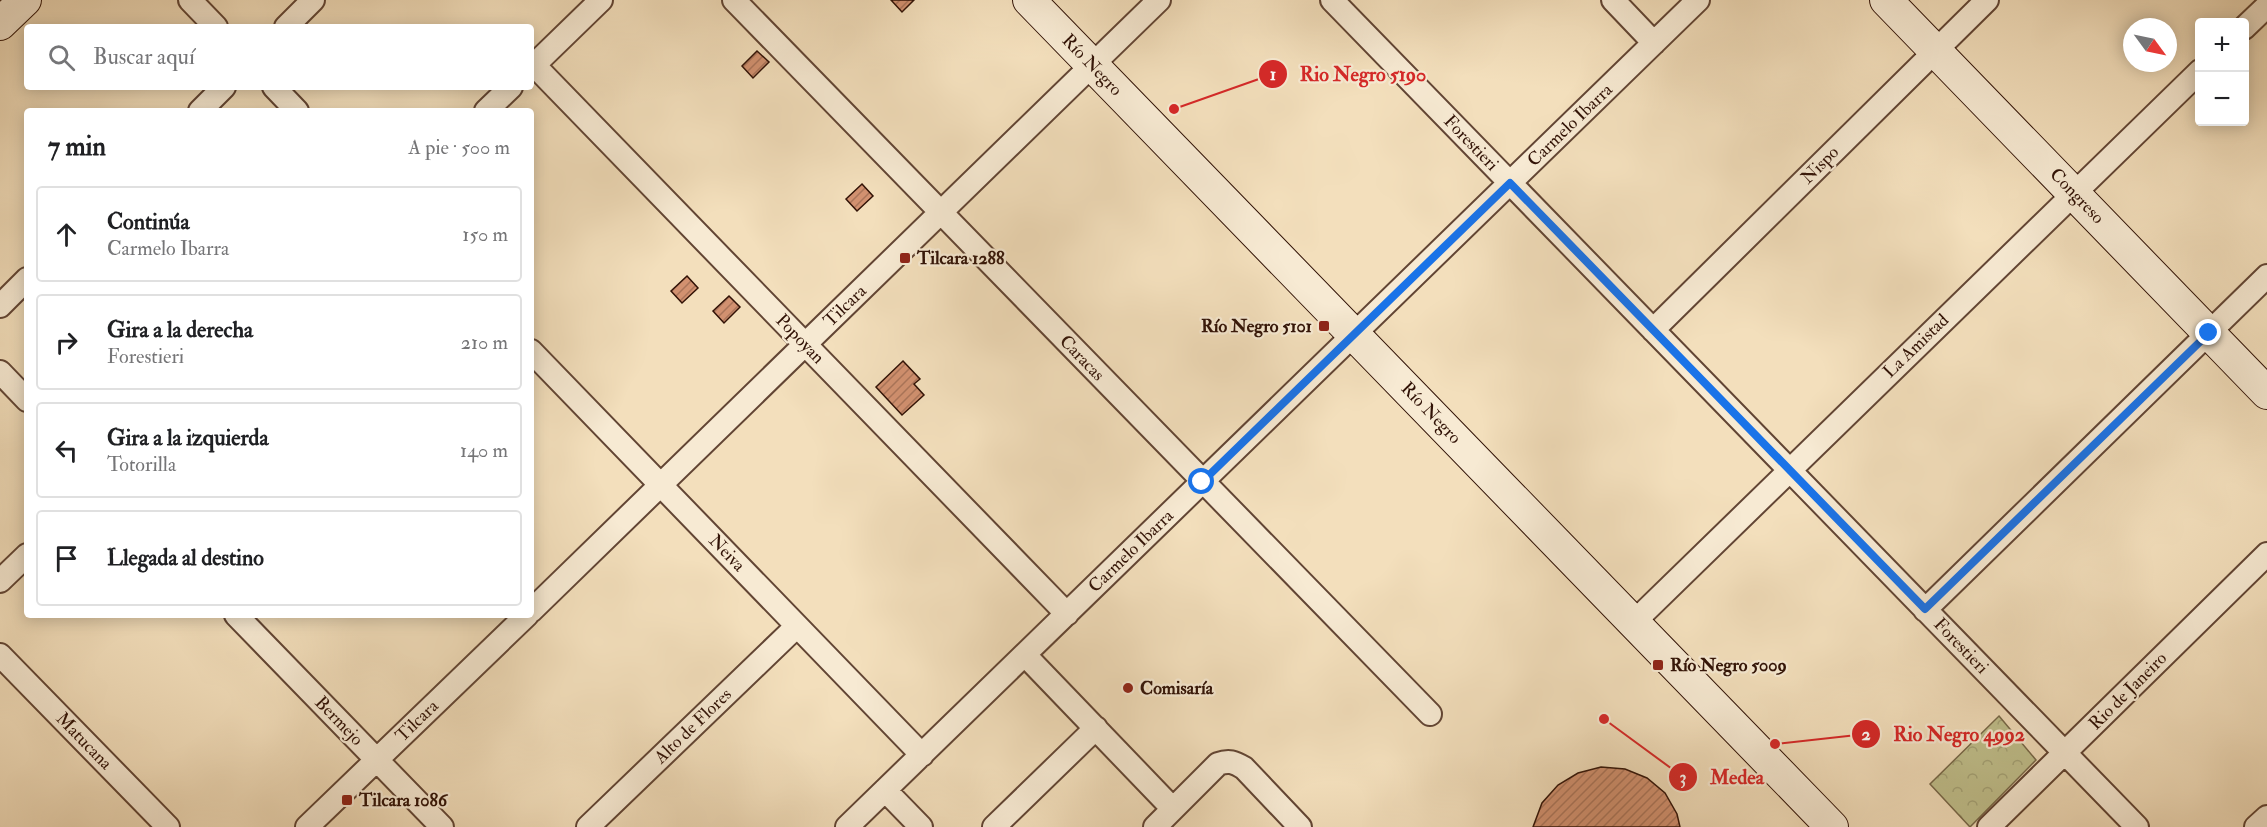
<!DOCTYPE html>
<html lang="es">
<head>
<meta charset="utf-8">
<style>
	:root { --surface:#fff; --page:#f2f2f2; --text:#202124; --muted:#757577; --line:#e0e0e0 }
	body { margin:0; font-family:"IM FELL Double Pica",serif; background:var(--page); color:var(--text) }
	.controls { position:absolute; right:18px; top:18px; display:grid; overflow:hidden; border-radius:6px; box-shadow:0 3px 15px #0003 }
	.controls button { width:54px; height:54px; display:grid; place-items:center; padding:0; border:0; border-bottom:2px solid var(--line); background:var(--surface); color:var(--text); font:30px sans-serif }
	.compass { position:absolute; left:2123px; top:18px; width:54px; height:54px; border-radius:50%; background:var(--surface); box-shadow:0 3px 15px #0003; rotate:123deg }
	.stop { position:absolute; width:18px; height:18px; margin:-14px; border:4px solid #1a73e8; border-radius:50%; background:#fff }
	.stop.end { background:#1a73e8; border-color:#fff; box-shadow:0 2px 6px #0008 }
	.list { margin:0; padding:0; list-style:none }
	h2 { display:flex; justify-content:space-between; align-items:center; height:78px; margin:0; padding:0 24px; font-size:26px }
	h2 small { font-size:20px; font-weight:400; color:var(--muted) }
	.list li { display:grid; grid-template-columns:39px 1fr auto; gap:18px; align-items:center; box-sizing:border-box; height:96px; margin:0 12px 12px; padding:0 12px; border:2px solid var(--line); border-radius:6px }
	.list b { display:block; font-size:22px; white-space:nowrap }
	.list p { margin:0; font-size:20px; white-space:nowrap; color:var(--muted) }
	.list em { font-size:20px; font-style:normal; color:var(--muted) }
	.icon { flex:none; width:33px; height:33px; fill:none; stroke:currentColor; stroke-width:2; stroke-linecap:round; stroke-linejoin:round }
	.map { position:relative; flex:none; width:2267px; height:827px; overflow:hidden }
	.search { position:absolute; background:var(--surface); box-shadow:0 3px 15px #0003; left:24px; top:24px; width:510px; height:66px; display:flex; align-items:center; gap:15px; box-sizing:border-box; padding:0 21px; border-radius:6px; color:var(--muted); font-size:22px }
	.panel { position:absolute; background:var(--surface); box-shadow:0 3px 15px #0003; left:24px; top:108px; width:510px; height:510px; border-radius:6px }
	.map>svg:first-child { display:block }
	.forest { fill:url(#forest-crowns); stroke:#78694a; stroke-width:1.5 }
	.building { fill:url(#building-hatch); stroke:#311206; stroke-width:1.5 }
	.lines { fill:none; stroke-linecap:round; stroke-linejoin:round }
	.minor-casing { stroke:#624534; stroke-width:26 }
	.secondary-casing { stroke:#311206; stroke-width:34 }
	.minor { stroke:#f7ead3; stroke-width:22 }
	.secondary { stroke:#f7ead3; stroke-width:32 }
	.route { stroke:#1a73e8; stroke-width:8 }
	.poi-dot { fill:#8f2418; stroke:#f7ead3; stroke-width:2 }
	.labels { text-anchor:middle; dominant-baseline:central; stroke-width:4.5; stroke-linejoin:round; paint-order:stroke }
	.street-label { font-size:18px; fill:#311206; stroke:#f7ead3 }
	.poi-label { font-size:18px; font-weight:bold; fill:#311206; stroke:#f7ead3; text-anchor:start }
	.leader { fill:none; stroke:#d62828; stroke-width:2 }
	.callout-dot { fill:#d62828; stroke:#f7ead3; stroke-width:2 }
	.mark-label { font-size:18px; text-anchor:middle; font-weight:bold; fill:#fff }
	.callout-label { font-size:20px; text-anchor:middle; font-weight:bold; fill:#d62828; stroke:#f7ead3; stroke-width:4.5; stroke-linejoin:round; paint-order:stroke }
</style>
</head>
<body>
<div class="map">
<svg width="2267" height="827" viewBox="0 0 2267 827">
	<defs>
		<pattern id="forest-crowns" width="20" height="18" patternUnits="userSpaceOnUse" patternTransform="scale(1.5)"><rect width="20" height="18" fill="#c0c08d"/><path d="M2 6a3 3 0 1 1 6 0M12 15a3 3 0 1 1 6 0" fill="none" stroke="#a5a478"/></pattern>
		<pattern id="building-hatch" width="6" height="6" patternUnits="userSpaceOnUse" patternTransform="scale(1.5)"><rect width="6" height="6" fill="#d29170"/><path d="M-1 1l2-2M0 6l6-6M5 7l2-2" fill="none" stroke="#ab755a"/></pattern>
	</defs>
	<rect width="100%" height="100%" fill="#f3dfbc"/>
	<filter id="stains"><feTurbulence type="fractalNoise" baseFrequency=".00333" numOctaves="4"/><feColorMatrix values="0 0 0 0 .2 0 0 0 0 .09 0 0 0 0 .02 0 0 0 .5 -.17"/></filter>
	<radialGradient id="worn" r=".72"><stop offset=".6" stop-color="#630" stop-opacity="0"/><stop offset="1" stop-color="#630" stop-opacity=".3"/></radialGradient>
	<!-- forest -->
	<path class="forest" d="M1999 716 2036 760 1970 827 1930 784Z"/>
	<!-- building -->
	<path class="building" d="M891 0H914L902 12Z
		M757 51 769 62 753 78 742 66Z
		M862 184 873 196 857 211 846 199Z
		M687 276 698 288 682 303 671 291Z
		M729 296 740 307 724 323 713 311Z
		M903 361 920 379 914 384 924 395 902 415 876 387Z
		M1601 767 1625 769 1647 778 1665 793 1677 814 1680 827H1533L1542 803 1558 785 1578 773Z"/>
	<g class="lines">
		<!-- minor casing -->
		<g class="minor-casing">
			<path id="minor" d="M190 0 216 27
				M734 0 1430 714
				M1332 0 2137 827
				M1613 0 1654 43
				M286 27 313 0
				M2244 28 2267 6
				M534 65 1067 614
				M531 68 601 0
				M274 87 297 111
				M200 111 224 87
				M486 111 511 87
				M0 306 27 279
				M1653 330 1987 0
				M531 351 922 755
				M0 372 27 400
				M0 581 27 555
				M1925 610 2267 276
				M531 611 1159 0
				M236 615 442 827
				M1634 622 2200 71
				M0 655 168 827
				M1025 655 1173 809
				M885 790 921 827
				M307 827 527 615
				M588 827 797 626
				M847 827 1698 0
				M994 827 1096 728
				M1155 827 1218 764C1229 760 1234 762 1244 768L1300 827
				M1989 827 2267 554
				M2256 827 2267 817"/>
		</g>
		<!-- secondary casing -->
		<g class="secondary-casing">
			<path id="secondary" d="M1029 0 1832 827
				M1886 0 2267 393
				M0 24 25 0"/>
		</g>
		<!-- minor -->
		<use href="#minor" class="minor"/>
		<!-- secondary -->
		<use href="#secondary" class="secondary"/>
	</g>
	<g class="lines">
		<!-- route -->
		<path class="route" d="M1202 482 1510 183 1925 609 2209 333"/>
	</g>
	<!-- markers -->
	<g class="poi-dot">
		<rect x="899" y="252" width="12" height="12" rx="3"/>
		<rect x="1318" y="320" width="12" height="12" rx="3"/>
		<rect x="1652" y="659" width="12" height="12" rx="3"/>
		<circle cx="1128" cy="688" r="6"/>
		<rect x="341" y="794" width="12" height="12" rx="3"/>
	</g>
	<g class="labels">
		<!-- street labels -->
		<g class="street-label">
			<text transform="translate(1092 65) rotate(46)">Río Negro</text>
			<text transform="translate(1570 125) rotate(-44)">Carmelo Ibarra</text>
			<text transform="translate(1471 143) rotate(46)">Forestieri</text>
			<text transform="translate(1820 165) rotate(-45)">Nispo</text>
			<text transform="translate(2077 196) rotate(46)">Congreso</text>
			<text transform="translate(845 306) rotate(-44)">Tilcara</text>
			<text transform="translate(800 339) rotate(46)">Popoyan</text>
			<text transform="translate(1916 346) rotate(-44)">La Amistad</text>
			<text transform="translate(1082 358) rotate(46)">Caracas</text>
			<text transform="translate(1431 413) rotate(46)">Río Negro</text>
			<text transform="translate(1131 551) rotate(-44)">Carmelo Ibarra</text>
			<text transform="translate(727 553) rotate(46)">Neiva</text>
			<text transform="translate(1961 646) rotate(46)">Forestieri</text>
			<text transform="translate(2128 691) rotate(-45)">Rio de Janeiro</text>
			<text transform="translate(339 721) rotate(46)">Bermejo</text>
			<text transform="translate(417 721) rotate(-44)">Tilcara</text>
			<text transform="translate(693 726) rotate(-44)">Alto de Flores</text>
			<text transform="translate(84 741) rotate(46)">Matucana</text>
		</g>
		<!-- poi labels -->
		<g class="poi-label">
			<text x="917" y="258">Tilcara 1288</text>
			<text x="1312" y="326" text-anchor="end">Río Negro 5101</text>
			<text x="1670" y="665">Río Negro 5009</text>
			<text x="1140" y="688">Comisaría</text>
			<text x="359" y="800">Tilcara 1086</text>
		</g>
	</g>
	<!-- callouts -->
	<path class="leader" d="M1174 109L1273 74M1775 744L1866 734M1604 719L1683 777"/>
	<g class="callout-dot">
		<circle cx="1174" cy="109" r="6"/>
		<circle cx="1775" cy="744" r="6"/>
		<circle cx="1604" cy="719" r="6"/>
		<circle cx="1273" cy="74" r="15"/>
		<circle cx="1866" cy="734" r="15"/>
		<circle cx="1683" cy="777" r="15"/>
	</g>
	<g class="mark-label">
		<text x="1273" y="80">1</text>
		<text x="1866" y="740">2</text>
		<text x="1683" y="783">3</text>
	</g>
	<g class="callout-label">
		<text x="1363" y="81">Rio Negro 5190</text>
		<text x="1959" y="741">Rio Negro 4992</text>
		<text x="1737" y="784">Medea</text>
	</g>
	<rect width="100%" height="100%" filter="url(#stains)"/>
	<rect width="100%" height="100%" fill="url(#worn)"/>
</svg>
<div class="controls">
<button>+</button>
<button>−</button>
</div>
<svg class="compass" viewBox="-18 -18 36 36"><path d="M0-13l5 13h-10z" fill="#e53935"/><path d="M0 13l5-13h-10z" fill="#757577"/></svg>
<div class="stop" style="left:1202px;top:482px"></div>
<div class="stop end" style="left:2209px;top:333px"></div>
<div class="search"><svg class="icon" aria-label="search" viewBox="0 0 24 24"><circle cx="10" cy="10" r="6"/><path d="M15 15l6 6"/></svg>Buscar aquí</div>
<section class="panel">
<h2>7 min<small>A pie · 500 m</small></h2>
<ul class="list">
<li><svg class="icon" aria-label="ahead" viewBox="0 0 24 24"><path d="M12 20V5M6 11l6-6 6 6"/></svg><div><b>Continúa</b><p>Carmelo Ibarra</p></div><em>150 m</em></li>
<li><svg class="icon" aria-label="right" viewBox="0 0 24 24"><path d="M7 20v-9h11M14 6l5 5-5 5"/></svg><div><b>Gira a la derecha</b><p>Forestieri</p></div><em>210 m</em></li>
<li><svg class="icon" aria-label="left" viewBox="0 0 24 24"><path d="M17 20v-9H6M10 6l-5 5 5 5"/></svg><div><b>Gira a la izquierda</b><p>Totorilla</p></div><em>140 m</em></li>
<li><svg class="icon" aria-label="arrive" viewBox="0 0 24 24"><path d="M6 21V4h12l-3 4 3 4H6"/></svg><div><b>Llegada al destino</b></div></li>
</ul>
</section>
</div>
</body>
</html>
